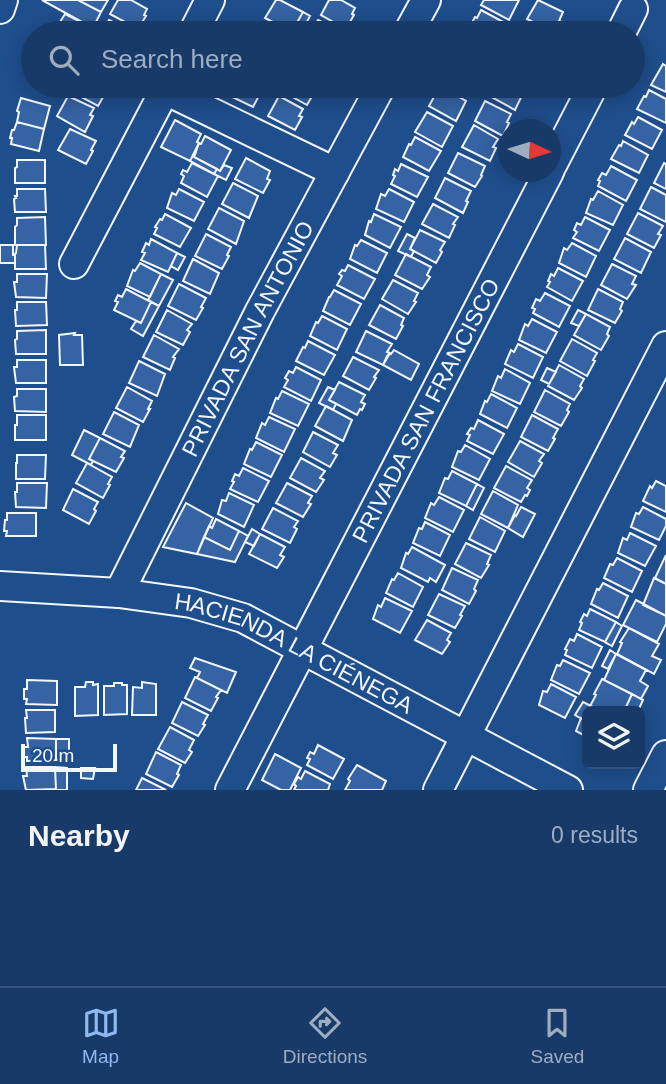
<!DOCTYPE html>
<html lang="en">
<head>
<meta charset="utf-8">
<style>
	:root { --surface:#173a69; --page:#244571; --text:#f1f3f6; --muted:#9eadc0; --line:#36547d; --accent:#90b9f0 }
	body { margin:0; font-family:Arial,sans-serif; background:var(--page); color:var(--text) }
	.controls { position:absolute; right:21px; bottom:21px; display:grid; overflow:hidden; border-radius:10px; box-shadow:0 4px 18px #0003 }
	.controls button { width:63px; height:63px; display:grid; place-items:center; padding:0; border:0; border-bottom:2px solid var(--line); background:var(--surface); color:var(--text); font:35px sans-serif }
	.compass { position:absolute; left:498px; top:119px; width:63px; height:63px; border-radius:50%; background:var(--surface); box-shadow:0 4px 18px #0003; rotate:94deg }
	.scale { position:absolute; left:21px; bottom:18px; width:96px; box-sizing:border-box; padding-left:7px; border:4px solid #f2f6ff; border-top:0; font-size:19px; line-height:24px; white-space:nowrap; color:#f2f6ff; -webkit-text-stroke:5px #1f4e8c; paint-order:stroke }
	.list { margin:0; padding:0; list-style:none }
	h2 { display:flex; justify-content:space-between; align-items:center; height:91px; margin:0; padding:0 28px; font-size:30px }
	h2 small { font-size:23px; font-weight:400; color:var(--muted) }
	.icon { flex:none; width:38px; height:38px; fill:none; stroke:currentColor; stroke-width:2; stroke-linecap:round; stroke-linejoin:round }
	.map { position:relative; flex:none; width:666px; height:790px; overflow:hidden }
	.search { position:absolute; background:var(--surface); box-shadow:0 4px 18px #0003; left:21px; right:21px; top:21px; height:77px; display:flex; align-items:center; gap:18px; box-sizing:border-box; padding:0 24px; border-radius:38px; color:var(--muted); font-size:26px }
	.sheet { height:196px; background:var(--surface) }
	nav { display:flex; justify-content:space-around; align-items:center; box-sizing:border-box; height:98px; border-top:2px solid var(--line); background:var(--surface); font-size:19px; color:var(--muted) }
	nav a { display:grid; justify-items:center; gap:4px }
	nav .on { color:var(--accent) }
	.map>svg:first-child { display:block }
	.building { fill:#3563a3; stroke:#f2f6ff; stroke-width:2 }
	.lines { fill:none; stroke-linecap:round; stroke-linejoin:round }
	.minor-casing { stroke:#f2f6ff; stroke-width:32 }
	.minor { stroke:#1f4e8c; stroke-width:28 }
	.labels { text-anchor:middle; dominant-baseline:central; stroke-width:5; stroke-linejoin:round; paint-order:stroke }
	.street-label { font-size:23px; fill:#f2f6ff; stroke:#1f4e8c }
</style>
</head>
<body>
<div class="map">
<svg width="666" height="790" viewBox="0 0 666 790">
	<rect width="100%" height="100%" fill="#1f4e8c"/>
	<!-- building -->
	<path class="building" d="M42 0H78L101 12 93 28Z
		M78 0H108L101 12Z
		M118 0H131L147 9 144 15 146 16 138 29 110 14Z
		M276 0H280L303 12 292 32 265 18Z
		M329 0H341L355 8 352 14 354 15 346 29 321 15Z
		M484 0H519L509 20 481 5Z
		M538 0 563 12 559 21 562 22 555 33 527 19Z
		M481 10 507 24 502 33H473L468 30 475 17 477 18Z
		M303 12 310 16 301 33H291Z
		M65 14 93 28 90 33H53Z
		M109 20 134 33H101Z
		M318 20 343 33H310Z
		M663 64 666 66V92L651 85Z
		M73 86H106L104 91 106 92 98 106 70 91Z
		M230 86H259L263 88 253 107 226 94Z
		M282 86H315L313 90 315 91 307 105 280 90Z
		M449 86H474L468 96Z
		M493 86H519L525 89 515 110 488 95Z
		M441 87 466 101 456 121 429 106 436 93 438 94Z
		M649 90 666 99V123L637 109 644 96 646 97Z
		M68 96 94 108 90 115 93 116 85 132 57 116Z
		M279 96 303 109 299 116 302 117 295 130 268 116Z
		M21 98 50 106 44 129 17 122 19 112 17 111Z
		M485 101 511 114 507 122 509 123 503 136 475 121Z
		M427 112 453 126 442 147 415 132Z
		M638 117 662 130 652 149 625 135 632 122 634 124Z
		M175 120 201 134 197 142 199 143 190 161 161 147Z
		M17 122 44 129 39 151 11 144 12 138H10L12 130H14Z
		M474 125 498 139 493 147 496 148 490 161 462 147Z
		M70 129 96 141 91 150 93 151 86 164 58 150Z
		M205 136 231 150 220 171 194 157 199 143 201 144Z
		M415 137 441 151 429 171 403 157 409 144 411 145Z
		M623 141 648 155 639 173 611 159 619 145 621 146Z
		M195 151 196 152 194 157 217 169 214 174 190 161Z
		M458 153 485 166 481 175 482 176 475 187 448 173Z
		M246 158 270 171 267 179 270 180 263 193 235 179Z
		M17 160H45V183H15V168L17 167Z
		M192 163 218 176 207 197 181 183 184 176 181 174 183 170 187 172Z
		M664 163 666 164V189L654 183Z
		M401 164 428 177 417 197 391 184 395 176 393 175 395 169 398 171Z
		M224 165 232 168 226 180 214 174 217 169 220 171Z
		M611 166 637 180 626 201 598 186 600 181 598 180 602 173 606 175Z
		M445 178 471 191 466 201 468 202 463 213 435 198Z
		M233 183 258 196 249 218 222 204Z
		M651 187 666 195V222L640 209Z
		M17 189H45L46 212H15L14 199 16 198 15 196H17Z
		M179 189 204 202 194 221 167 208 172 193 176 195Z
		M389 189 414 202 404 222 376 209 381 194 385 196Z
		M598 191 623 205 613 225 586 213 591 199 593 200Z
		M433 204 458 217 453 224 455 225 449 238 422 224Z
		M219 208 244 221 236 244 208 229Z
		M638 213 663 226 658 234 661 235 654 248 627 234Z
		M165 214 191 228 180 247 154 234 157 228 155 227 160 219 162 220Z
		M374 214 401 227 390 248 365 235 369 221 371 222Z
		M45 217 46 245H15V227L17 225V218Z
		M585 217 610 230 599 251 573 238 577 232 574 230 577 223 581 225Z
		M420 230 445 242 440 250 442 252 436 263 410 249Z
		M206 234 231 247 227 255 229 256 222 269 195 256Z
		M407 234 415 238 410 249 414 251 411 257 398 251Z
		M625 238 651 252 641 273 614 259Z
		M151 239 177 253 168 272 141 260 145 253 142 252 146 243 149 245Z
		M361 240 387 253 377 273 350 259 355 245 357 246Z
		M572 243 596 256 586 277 559 263 564 248 567 250Z
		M0 245H13V255H15V263H0Z
		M17 245H45L46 269H15V254L16 253Z
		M177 253 185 257 178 270 171 266Z
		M406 254 431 267 427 275 430 277 422 289 395 275Z
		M193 259 219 273 210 294 183 281Z
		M140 263 161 274 150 297 127 286 133 270 135 271Z
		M612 264 636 276 632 284 636 285 627 299 601 285Z
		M348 265 375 279 364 299 337 285 342 276 339 274 342 270 345 271Z
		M558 268 583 281 572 301 547 287 550 282 548 281 551 274 554 276Z
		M17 274H47L46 298 16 297 14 282H17Z
		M161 274 173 280 159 306 148 300Z
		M393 280 418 293 414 301 416 302 408 314 382 299Z
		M179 284 206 298 201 307 203 308 196 320 168 306Z
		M126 289 151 302 141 323 114 310 118 302 115 301 118 295 122 297Z
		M598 289 623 302 620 309 622 311 615 323 588 310Z
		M334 290 361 304 350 325 323 311 329 297H330Z
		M545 293 570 306 559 327 533 313 535 309 532 308 536 299 540 301Z
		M17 302H46L47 325 16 326 15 310H17Z
		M151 302 159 306 143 336 131 329 136 321 141 323Z
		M380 305 404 318 401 325 403 326 396 339 369 325Z
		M167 310 192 324 187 330 190 332 183 345 156 332Z
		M578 310 586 314 579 326 571 323Z
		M586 314 610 327 607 334 609 336 601 350 574 335Z
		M322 316 347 329 337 350 310 336 316 322 318 323Z
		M532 319 557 332 546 353 519 340 525 324 528 326Z
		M46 330V354H16L15 340 17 339V331Z
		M366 331 392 344 387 352 390 353 383 365 356 352Z
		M75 333 74 335H82L83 365H60L59 335Z
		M154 335 179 349 173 357 175 358 170 370 143 357Z
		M572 339 597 353 593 360 595 361 587 376 560 361Z
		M308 341 335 355 324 375 296 361 303 347 305 348Z
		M518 344 543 357 533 378 505 364 511 350 514 352Z
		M394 350 419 364 411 380 383 365 387 356 390 353 391 354Z
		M353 357 379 370 374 377 376 378 369 390 343 376Z
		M17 360H46V383H16L14 367H17Z
		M139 361 165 374 157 396 129 383Z
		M559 365 584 379 580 386 582 388 574 400 548 386Z
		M296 367 321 380 311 401 284 387 288 380 285 378 289 371 293 373Z
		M547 368 556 372 549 384 541 380Z
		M505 369 530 383 520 404 492 391 498 376 501 378Z
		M339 382 365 395 361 402 365 404 362 410 360 409 357 415 329 400Z
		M127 387 152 401 148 409H150L143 422 116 408Z
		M328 387 335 390 329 400 336 404 333 410 319 403Z
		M17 389H46V412L15 411 14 397 17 396Z
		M545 390 570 404 567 410 569 412 561 426 534 412Z
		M282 391 309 404 298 426 270 413 276 398 278 399Z
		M491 394 517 408 507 428 480 414 485 401 487 402Z
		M326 406 352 420 343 441 315 426Z
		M114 412 139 425 130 447 103 434Z
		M17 415H46V440H15V425H17Z
		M532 415 558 429 553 438 555 439 548 451 521 437Z
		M269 417 295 429 284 452 256 438 262 423 265 425Z
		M478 420 504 434 493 454 467 441 470 435 467 434 471 428 474 429Z
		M84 430 100 438 89 459 93 461 91 465 72 455Z
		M313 432 338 445 333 453 337 455 330 467 303 452Z
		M100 438 125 451 121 457 124 458 116 472 89 459Z
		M520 441 544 454 539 461 542 463 534 477 508 462Z
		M256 442 282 455 271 477 244 464 250 449 252 450Z
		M465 445 490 459 479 480 452 467 458 451 461 452Z
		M17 455H46L45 479H16V463H17Z
		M301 458 325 471 320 478 324 480 316 492 290 478Z
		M87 463 112 477 108 484 110 485 103 498 76 483Z
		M506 466 532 480 527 488 530 490 527 496 525 495 521 502 494 488Z
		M243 468 269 481 258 502 230 489 234 482 232 481 235 474 239 476Z
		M452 471 477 484 466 506 439 493 445 478 448 479Z
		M656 481 666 486V512L643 501 650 486 652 488Z
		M17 483H47L46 508 16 507 15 492H17Z
		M287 483 312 496 308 503 311 504 303 517 276 503Z
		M477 484 484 488 473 510 466 506Z
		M73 489 98 502 94 509 96 511 89 524 63 510Z
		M493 491 518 505 508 528 481 514Z
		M229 493 254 505 244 527 218 514 222 500 226 501Z
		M439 497 464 510 453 532 425 518 431 503 434 505Z
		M186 503 213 518 197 554 163 547Z
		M521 507 535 514 523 537 508 528 515 515 516 516Z
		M643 507 666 519V526L659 540 631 527 636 513 639 514Z
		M273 508 298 521 294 527 297 529 290 543 262 529Z
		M7 513H36V536H6L7 531H4L5 520H7Z
		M480 517 505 531 495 552 469 539Z
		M216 519 239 531 230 550 204 537 209 526 212 528Z
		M425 522 450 535 440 556 413 543 419 528 422 529Z
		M252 529 260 534 254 546 245 542Z
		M239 531 248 536 235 562 197 554 204 537 230 550Z
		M630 533 656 546 645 566 618 553 623 538 627 540Z
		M260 534 285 547 280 555 284 557 277 568 249 554Z
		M466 543 491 555 487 564 489 565 481 578 455 564Z
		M412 547 445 565 436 582 430 578 428 582 401 568 406 553 408 554Z
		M666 555V584L655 578Z
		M617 558 642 571 632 592 604 578 610 564 613 565Z
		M452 568 478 580 474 589 476 591 469 604 442 590Z
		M398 573 423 587 413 607 386 593 392 579 394 580Z
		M654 578 666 584V616L643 605Z
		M603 583 628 596 618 618 591 604 597 589 599 590Z
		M439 594 465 606 460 615 462 616 455 628 428 615Z
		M385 598 412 611 400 633 373 619 378 605 381 607Z
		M636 600 666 616V624L657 642 623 625Z
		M590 609 616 622 605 642 579 630 582 623 580 622 584 614 587 616Z
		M427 620 451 633 447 640 450 642 442 654 415 640Z
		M616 622 622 626 612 646 605 642Z
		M629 628 659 644 652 656 661 660 654 674 617 654 622 643 620 642Z
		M577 634 602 647 592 668 565 655 567 650 565 649 570 639 574 641Z
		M610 650 616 654 608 669 602 666Z
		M616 654 646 670 640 681 648 686 641 699 604 680Z
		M195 658 236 672 227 693 197 678 200 672 190 668Z
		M563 660 590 673 579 694 551 680 557 665 560 666Z
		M195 677 221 690 216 697 218 698 211 711 185 698Z
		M602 679 632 694 626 707 635 711H600L590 706 596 695 594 694Z
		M27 680 57 681V705L26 704 27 699H24V689H27Z
		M86 682H93V685L98 684V715L75 716V687H85Z
		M142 682 156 684V715H132L133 687 142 688Z
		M114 683H122V685H127V714L104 715V686H114Z
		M551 684 576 697 565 718 539 705 543 691 547 692Z
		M632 694 643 700 638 711 626 707Z
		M182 702 208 715 203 724 205 725 198 736 172 723Z
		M583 702 593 707 591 711H587L585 721 575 715Z
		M26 710H55V732L26 733 25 718H27Z
		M581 718 585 721 587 718V737L576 731Z
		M170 727 194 740 189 750 192 752 185 763 158 749Z
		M27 738 56 739V760L27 761V757H24V747H28Z
		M56 739H69V760H56Z
		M318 745 344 759 333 779 307 765 310 759 307 758 310 752 314 754Z
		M156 752 181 765 177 774 179 775 172 787 146 774Z
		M275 754 301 768 290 790H281L262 780Z
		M357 765 386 781 382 790H345L350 781 348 779Z
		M26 767H55L56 789 26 790 23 776H27Z
		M55 767 67 768V790H56Z
		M81 768H95L93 779 81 778Z
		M305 771 330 784 328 790H294L296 786 294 784 298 777 301 779Z
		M142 778 166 790H136Z"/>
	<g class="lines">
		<!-- minor casing -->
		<g class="minor-casing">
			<g id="minor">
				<path d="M0 9 3 0"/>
				<path d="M193 33 210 0"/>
				<path d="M408 33 426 0"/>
				<path d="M621 33 633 9"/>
				<path d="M165 90 335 172"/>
				<path d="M550 169 593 86"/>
				<path d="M74 264 167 86"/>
				<path id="s1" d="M0 586 119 593 191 603 243 618 568 790"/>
				<path id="s2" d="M119 593 260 311 381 86"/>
				<path id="s3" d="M230 790 549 172"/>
				<path d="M438 790 666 346"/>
				<path d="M648 790 666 755"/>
			</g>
		</g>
		<!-- minor -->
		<use href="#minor" class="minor"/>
	</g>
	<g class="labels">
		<!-- street labels -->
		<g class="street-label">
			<text stroke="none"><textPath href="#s2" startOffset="285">PRIVADA SAN ANTONIO</textPath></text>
			<text stroke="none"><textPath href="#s3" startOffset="427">PRIVADA SAN FRANCISCO</textPath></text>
			<text stroke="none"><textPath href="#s1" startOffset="306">HACIENDA LA CIÉNEGA</textPath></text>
		</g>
	</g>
</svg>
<div class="controls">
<button><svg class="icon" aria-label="layers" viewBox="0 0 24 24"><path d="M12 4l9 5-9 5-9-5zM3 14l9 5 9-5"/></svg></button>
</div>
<svg class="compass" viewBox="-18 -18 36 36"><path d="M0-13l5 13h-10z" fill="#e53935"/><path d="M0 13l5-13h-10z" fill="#9eadc0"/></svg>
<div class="scale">20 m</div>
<div class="search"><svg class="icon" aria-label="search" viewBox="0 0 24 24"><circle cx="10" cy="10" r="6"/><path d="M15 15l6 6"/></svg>Search here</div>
</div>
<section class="sheet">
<h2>Nearby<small>0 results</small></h2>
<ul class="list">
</ul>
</section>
<nav>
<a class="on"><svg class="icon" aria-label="map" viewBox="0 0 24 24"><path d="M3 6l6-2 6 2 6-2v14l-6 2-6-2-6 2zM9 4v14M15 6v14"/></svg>Map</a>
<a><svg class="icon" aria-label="directions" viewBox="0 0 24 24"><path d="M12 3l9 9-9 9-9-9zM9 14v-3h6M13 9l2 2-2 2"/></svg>Directions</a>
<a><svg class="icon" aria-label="saved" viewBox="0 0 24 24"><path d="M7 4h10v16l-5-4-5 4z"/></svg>Saved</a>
</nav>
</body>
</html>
